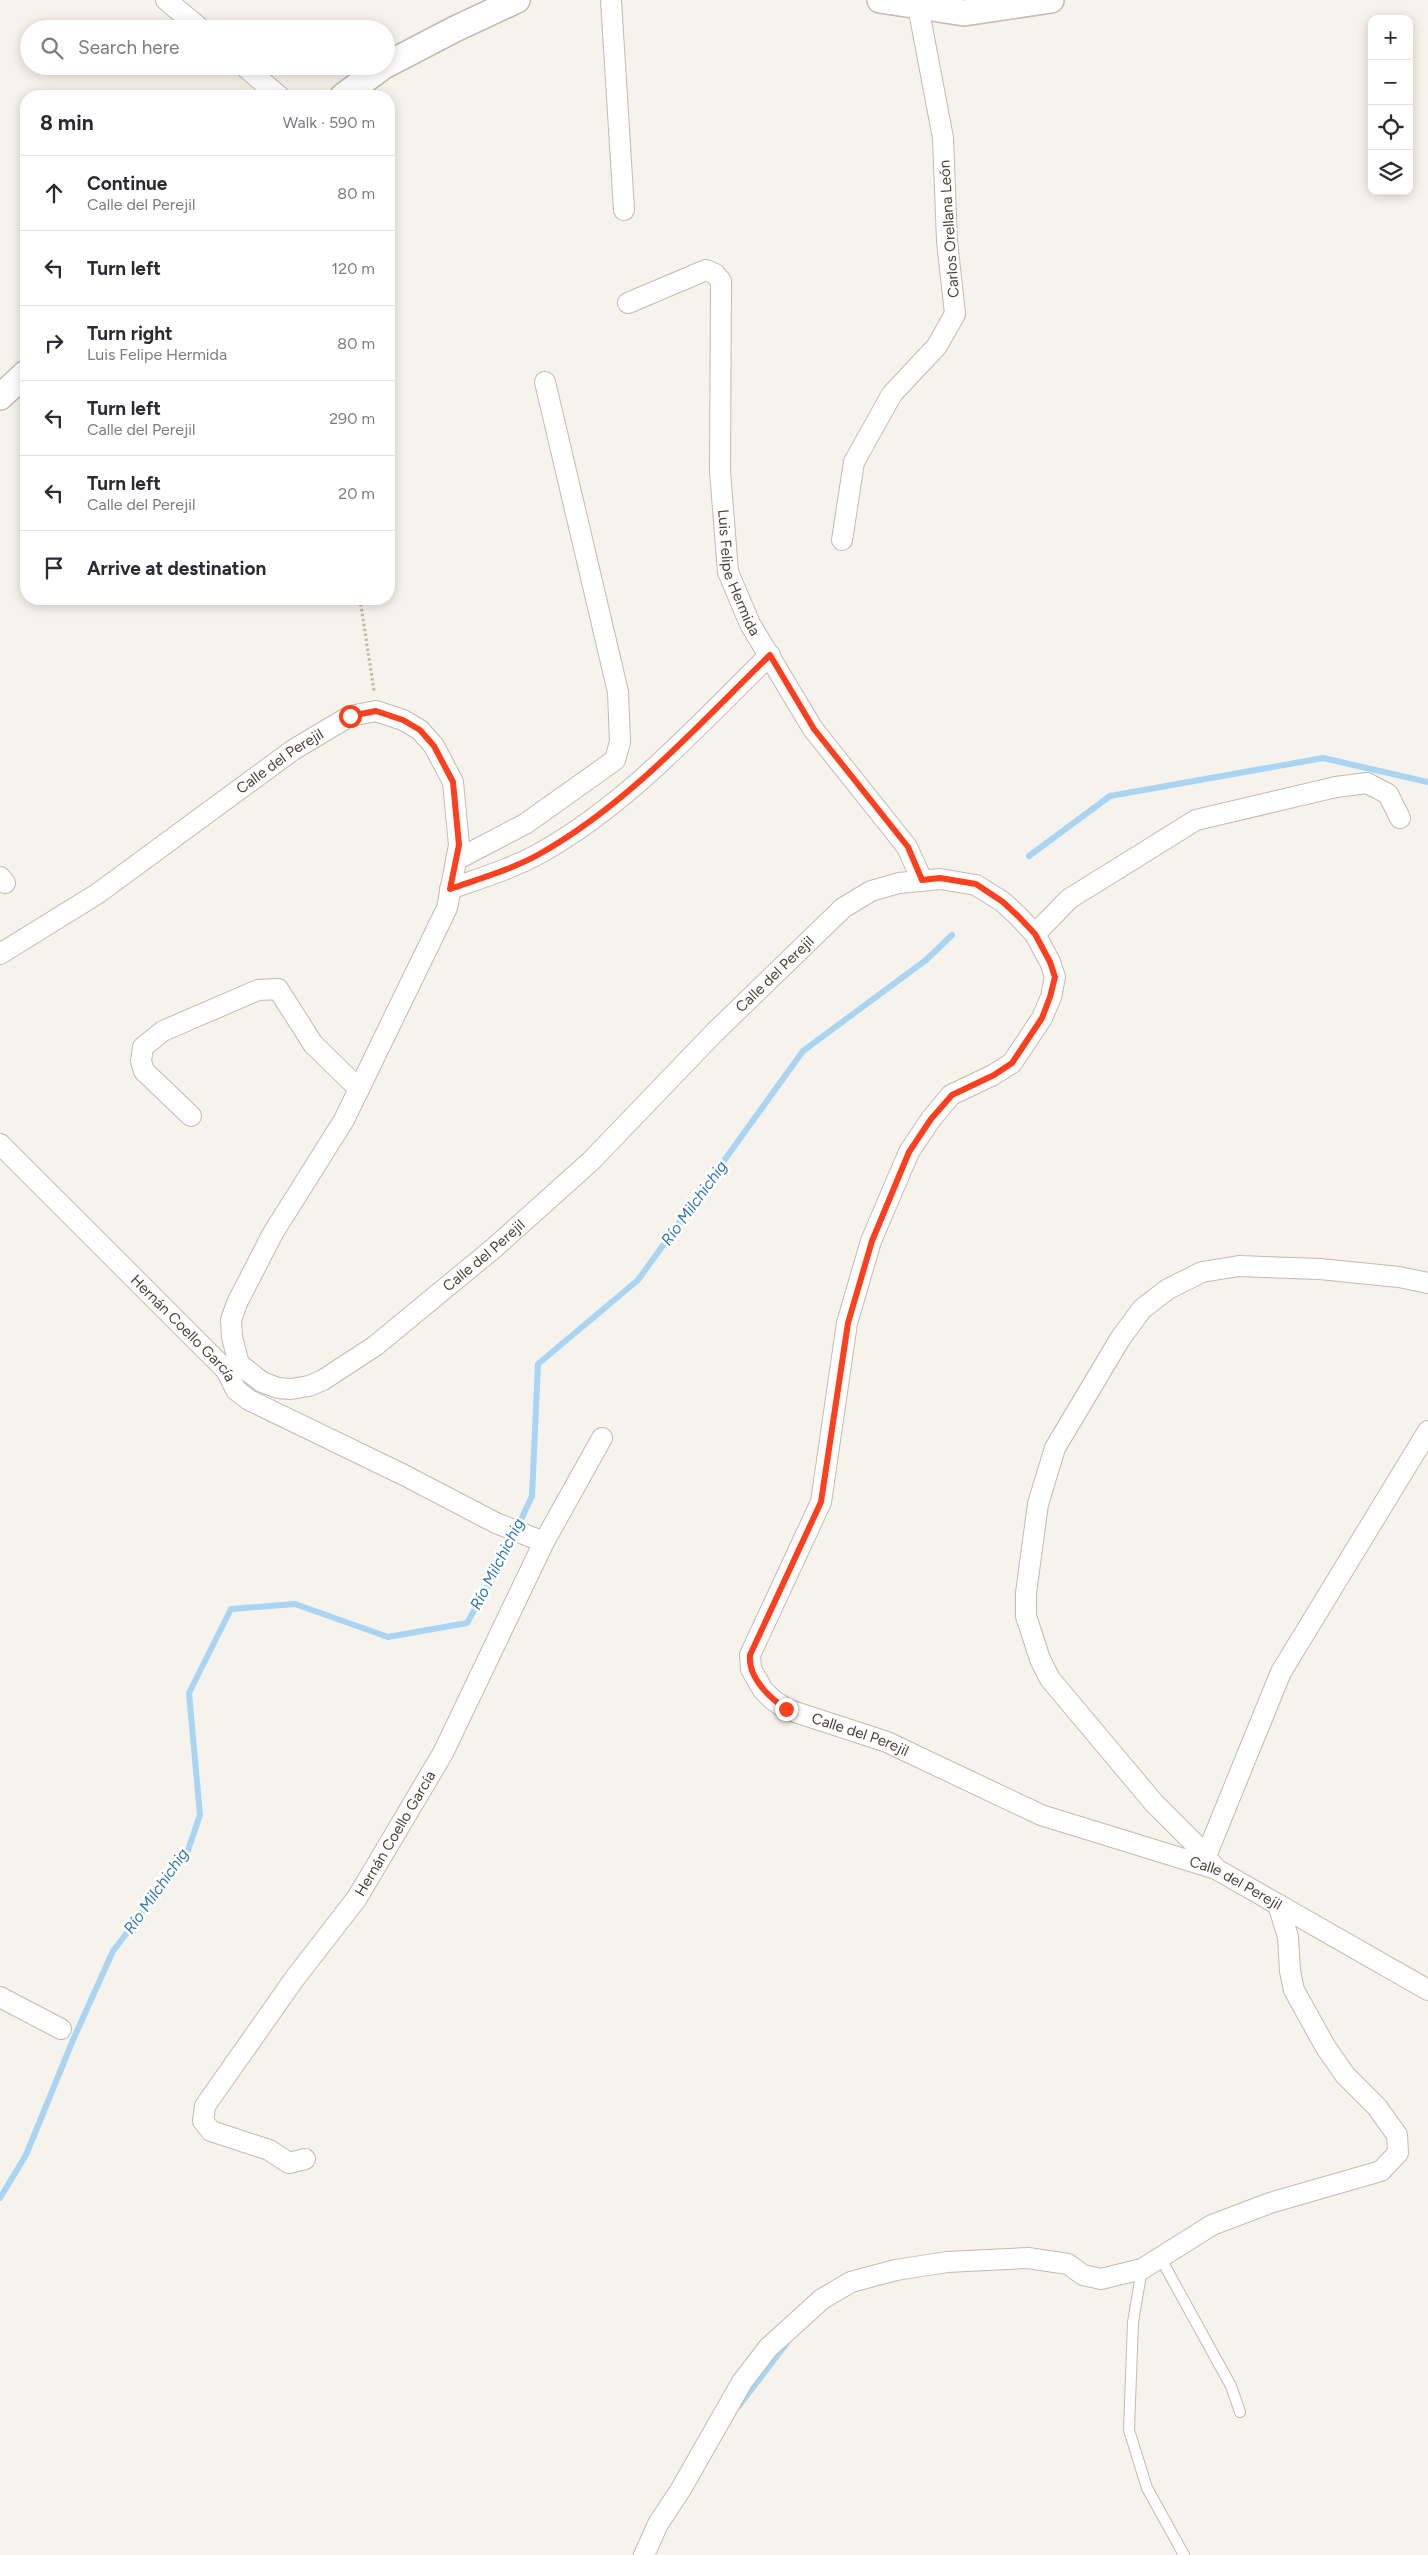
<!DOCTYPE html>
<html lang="en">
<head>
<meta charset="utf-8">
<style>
	:root { --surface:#fff; --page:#f2f2f3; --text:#2b2b33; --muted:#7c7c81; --line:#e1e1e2 }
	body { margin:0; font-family:Figtree,sans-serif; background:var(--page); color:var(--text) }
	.controls { position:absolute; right:15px; top:15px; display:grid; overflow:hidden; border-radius:10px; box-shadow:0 2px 12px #0003 }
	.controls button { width:45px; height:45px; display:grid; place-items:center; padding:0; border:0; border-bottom:1px solid var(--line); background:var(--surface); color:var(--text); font:25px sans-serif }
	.stop { position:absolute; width:15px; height:15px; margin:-11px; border:4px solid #fc3f1d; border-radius:50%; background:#fff }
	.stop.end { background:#fc3f1d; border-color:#fff; box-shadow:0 1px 5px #0008 }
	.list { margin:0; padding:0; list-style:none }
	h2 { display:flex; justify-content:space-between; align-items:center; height:65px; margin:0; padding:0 20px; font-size:21px }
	h2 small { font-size:16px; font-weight:400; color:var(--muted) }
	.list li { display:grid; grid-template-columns:32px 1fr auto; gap:15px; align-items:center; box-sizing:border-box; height:75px; padding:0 20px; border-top:1px solid var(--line) }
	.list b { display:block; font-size:19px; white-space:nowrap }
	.list p { margin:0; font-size:16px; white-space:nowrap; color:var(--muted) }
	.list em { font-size:16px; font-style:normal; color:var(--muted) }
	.icon { flex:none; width:28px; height:28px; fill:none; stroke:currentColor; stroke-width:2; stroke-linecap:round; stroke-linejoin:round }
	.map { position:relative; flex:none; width:1428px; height:2555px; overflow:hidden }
	.search { position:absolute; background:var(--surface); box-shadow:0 2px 12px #0003; left:20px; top:20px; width:375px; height:55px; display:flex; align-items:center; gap:12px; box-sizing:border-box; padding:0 18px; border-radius:28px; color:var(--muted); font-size:19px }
	.panel { position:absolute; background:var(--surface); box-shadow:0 2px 12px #0003; left:20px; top:90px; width:375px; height:515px; border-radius:20px }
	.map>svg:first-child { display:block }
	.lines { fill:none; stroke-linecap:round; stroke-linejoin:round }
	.stream { stroke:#a9d4f2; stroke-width:6 }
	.service-casing { stroke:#c2bbae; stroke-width:12 }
	.minor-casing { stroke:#c2bbae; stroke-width:22 }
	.tertiary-casing { stroke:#c2bbae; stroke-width:28 }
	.path { stroke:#c4b79f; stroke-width:3; stroke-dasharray:2.5 2.5; stroke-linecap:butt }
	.service { stroke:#fff; stroke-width:10 }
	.minor { stroke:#fff; stroke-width:20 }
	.tertiary { stroke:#fff; stroke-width:25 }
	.route { stroke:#fc3f1d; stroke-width:6 }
	.labels { text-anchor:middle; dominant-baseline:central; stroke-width:5; stroke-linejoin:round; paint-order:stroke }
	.street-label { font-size:15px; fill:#4b4439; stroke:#fff }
	.water-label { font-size:16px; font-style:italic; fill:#2e7ab2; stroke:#fff }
</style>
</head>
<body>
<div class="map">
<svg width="1428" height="2555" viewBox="0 0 1428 2555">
	<rect width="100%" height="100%" fill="#f6f3ec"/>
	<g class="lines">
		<!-- stream -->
		<path class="stream" d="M1029 856 1110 796 1323 758 1428 782
			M0 2198 26 2155 73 2040 113 1951 186 1856 200 1815 189 1693 231 1609 295 1604 388 1637 467 1623 502 1561 532 1496 538 1364 638 1280 803 1051 926 960 952 935
			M738 2407 787 2343"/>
		<!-- service casing -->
		<g class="service-casing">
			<path id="service" d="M1161 2259 1231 2386 1240 2412
				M1142 2269 1133 2322 1129 2430 1147 2488 1184 2555"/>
		</g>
		<!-- minor casing -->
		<g class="minor-casing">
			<g id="minor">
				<path d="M166 0 201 29"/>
				<path d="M611 0 624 210"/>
				<path d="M244 66 279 96"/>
				<path id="s1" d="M628 303 706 270 715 274 721 281 720 471 728 572 750 624 813 729 907 847 922 880"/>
				<path d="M842 540 854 462 892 394 937 346 955 314 947 241 943 138 918 6"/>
				<path d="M456 860 525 824 615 760 620 742 618 692 545 382"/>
				<path d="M0 877 5 883"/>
				<path d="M450 889C481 878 514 868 542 852 630 802 698 725 770 655"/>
				<path d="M1035 934 1069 899 1196 820 1336 787 1367 783 1388 794 1400 818"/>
				<path id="s2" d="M0 954 97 894 293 750 350 716 376 711 403 720 420 730 434 746 453 782 459 845 447 908 344 1120 273 1233 237 1303 231 1320 232 1337 239 1364 262 1382 278 1388 291 1389 309 1386 323 1380 375 1346 494 1248 591 1161 715 1032 843 908 871 891 899 883 940 879 976 885 1003 902 1018 916 1035 934 1050 962 1055 977 1051 997 1042 1018 1012 1063 993 1075 951 1095 931 1119 909 1152 871 1241 847 1323 821 1502 750 1655 751 1669 763 1690 772 1699 786 1709 887 1742 1041 1815 1216 1869 1428 1990"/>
				<path d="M191 1116 144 1071 141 1061 143 1047 163 1031 258 990 278 989 313 1044 359 1089"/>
				<path id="s3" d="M0 1144 226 1370 236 1390 249 1400 404 1475 496 1523 544 1542"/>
				<path d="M1206 1856 1281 1672 1428 1431"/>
				<path d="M1216 1869 1195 1844 1154 1803 1050 1679 1040 1659 1026 1616V1593L1038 1504 1055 1448 1120 1339 1142 1309 1168 1289 1202 1272 1239 1266 1320 1269 1399 1277 1428 1283"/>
				<path d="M0 1997 61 2029"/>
				<path id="s4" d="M305 2159 289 2163 269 2150 211 2131 203 2121 205 2106 295 1978 357 1898 443 1753 544 1542 602 1438"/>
				<path d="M644 2555 658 2524 681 2489 742 2382 768 2348 822 2299 851 2282 896 2270 947 2262 1028 2258 1068 2264 1083 2275 1101 2279 1142 2269 1212 2225 1270 2203 1381 2171 1398 2153 1397 2135 1377 2107 1345 2075 1325 2046 1294 1990 1290 1971 1288 1937 1278 1904"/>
			</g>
		</g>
		<!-- tertiary casing -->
		<g class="tertiary-casing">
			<path id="tertiary" d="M880 0 964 13 1051 0
				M386 65 455 29 517 0
				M343 96 384 66
				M0 397 26 373"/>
		</g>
		<!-- path -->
		<path class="path" d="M360 599 374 691"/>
		<!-- service -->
		<use href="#service" class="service"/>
		<!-- minor -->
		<use href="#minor" class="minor"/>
		<!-- tertiary -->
		<use href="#tertiary" class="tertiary"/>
	</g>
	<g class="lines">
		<!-- route -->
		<path class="route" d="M350 716 376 711 403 720 420 730 434 746 453 782 459 845 450 889C481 878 514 869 543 852 630 802 698 725 770 655L814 729 908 847 922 880 940 878 976 884 1003 902 1018 916 1035 934 1050 962 1055 977 1050 997 1042 1018 1012 1063 994 1075 952 1095 931 1119 909 1152 872 1241 848 1323 821 1502 750 1655C748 1678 769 1697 786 1709"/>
	</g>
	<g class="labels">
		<!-- street labels -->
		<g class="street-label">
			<text transform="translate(949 229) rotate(-94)">Carlos Orellana León</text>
			<text stroke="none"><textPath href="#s1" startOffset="398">Luis Felipe Hermida</textPath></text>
			<text stroke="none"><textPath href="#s2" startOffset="340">Calle del Perejil</textPath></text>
			<text stroke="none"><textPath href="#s2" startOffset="1900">Calle del Perejil</textPath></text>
			<text stroke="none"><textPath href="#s2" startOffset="1495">Calle del Perejil</textPath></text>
			<text stroke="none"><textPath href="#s3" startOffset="260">Hernán Coello García</textPath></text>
			<text stroke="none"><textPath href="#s2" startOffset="3175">Calle del Perejil</textPath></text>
			<text stroke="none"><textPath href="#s4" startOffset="462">Hernán Coello García</textPath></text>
			<text stroke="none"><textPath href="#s2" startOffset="3580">Calle del Perejil</textPath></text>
		</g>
		<!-- water labels -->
		<g class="water-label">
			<text transform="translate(694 1203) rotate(-54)">Río Milchichig</text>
			<text transform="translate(497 1564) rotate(-63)">Río Milchichig</text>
			<text transform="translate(156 1891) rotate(-55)">Río Milchichig</text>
		</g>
	</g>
</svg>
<div class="controls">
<button>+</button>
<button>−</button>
<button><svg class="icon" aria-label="locate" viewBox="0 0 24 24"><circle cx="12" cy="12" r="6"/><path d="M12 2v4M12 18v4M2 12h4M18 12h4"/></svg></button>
<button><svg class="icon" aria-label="layers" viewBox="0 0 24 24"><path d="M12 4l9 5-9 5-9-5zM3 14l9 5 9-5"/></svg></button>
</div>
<div class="stop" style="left:350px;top:716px"></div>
<div class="stop end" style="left:786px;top:1709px"></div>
<div class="search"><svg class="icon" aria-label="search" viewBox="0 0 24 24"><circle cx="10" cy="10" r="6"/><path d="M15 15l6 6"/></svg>Search here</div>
<section class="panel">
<h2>8 min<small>Walk · 590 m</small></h2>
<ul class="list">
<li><svg class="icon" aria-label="ahead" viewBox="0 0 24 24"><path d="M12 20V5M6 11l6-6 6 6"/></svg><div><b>Continue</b><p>Calle del Perejil</p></div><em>80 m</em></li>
<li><svg class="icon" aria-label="left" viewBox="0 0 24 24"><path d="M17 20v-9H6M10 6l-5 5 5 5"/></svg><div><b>Turn left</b></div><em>120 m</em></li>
<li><svg class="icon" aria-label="right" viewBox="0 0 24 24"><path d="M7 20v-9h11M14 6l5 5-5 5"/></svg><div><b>Turn right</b><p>Luis Felipe Hermida</p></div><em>80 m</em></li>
<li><svg class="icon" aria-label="left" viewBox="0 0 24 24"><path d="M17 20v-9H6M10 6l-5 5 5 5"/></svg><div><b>Turn left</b><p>Calle del Perejil</p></div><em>290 m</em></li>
<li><svg class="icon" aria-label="left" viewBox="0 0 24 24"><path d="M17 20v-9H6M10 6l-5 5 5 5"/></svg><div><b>Turn left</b><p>Calle del Perejil</p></div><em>20 m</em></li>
<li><svg class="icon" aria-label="arrive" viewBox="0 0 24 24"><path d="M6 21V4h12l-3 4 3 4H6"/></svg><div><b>Arrive at destination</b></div></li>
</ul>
</section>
</div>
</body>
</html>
